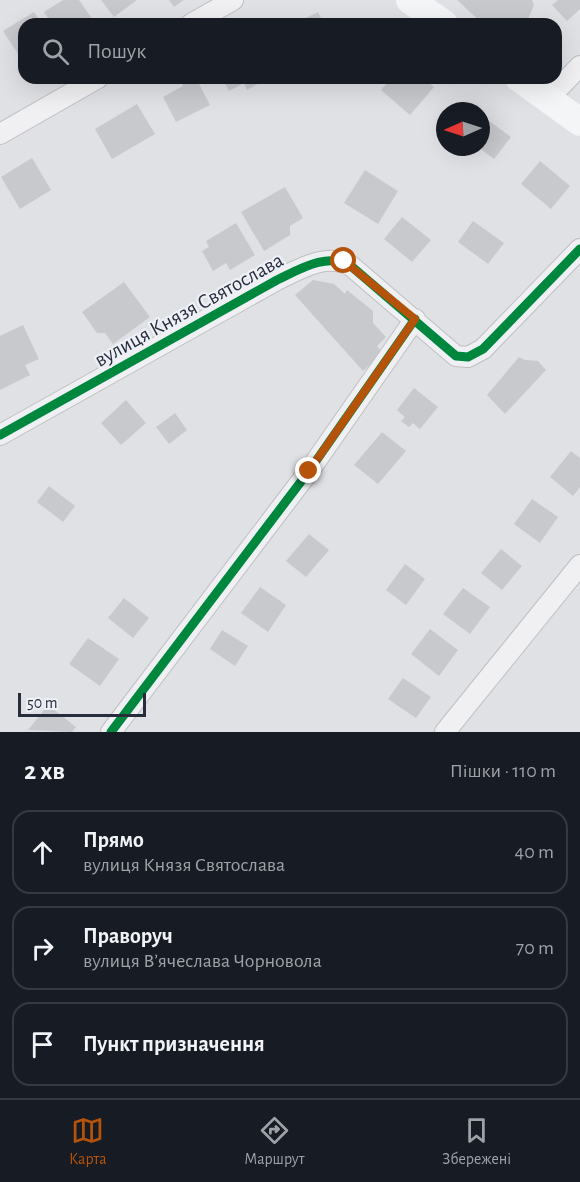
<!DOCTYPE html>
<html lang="uk">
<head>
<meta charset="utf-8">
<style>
	:root { --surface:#171b24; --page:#20242c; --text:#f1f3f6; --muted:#9ea1a6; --line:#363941; --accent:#b45309 }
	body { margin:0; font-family:"Alegreya Sans",sans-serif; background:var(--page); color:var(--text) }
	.compass { position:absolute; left:436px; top:102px; width:54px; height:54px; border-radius:50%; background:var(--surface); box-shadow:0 6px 24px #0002; rotate:267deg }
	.scale { position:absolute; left:18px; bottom:15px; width:128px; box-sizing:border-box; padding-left:6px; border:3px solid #282d3e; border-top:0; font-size:16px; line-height:21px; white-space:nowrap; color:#282d3e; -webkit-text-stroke:4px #edf0f5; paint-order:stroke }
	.stop { position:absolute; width:18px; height:18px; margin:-14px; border:4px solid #b45309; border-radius:50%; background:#fff }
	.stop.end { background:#b45309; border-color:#fff; box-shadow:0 2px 6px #0008 }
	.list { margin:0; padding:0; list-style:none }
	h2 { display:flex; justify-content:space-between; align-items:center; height:78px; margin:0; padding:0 24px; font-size:26px }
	h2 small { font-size:20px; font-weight:400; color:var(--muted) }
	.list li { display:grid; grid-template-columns:39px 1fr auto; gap:18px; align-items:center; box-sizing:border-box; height:84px; margin:0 12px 12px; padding:0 12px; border:2px solid var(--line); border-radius:18px }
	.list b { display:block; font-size:22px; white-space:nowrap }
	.list p { margin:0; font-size:20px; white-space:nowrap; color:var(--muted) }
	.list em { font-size:20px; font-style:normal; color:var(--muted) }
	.icon { flex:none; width:33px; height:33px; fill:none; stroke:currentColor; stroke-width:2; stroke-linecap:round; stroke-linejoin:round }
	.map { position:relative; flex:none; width:580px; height:732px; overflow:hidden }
	.search { position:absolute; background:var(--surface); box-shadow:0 6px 24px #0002; left:18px; right:18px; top:18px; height:66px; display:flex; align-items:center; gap:15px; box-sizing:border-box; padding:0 21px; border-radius:18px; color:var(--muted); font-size:22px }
	.sheet { height:366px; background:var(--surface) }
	nav { display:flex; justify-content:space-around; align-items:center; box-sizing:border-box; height:84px; border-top:2px solid var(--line); background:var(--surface); font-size:16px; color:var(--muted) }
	nav a { display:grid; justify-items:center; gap:3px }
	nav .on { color:var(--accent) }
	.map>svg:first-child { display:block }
	.building { fill:#c8c9cd }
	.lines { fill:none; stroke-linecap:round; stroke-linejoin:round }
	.minor-casing { stroke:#bebfc3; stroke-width:22 }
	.minor { stroke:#f0f0f2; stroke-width:20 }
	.secondary { stroke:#f4f5f6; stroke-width:28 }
	.cycleway-casing { stroke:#edf0f5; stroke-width:13 }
	.cycleway { stroke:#00873e; stroke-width:9 }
	.route { stroke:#b45309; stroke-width:8 }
	.labels { text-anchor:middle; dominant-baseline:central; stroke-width:4.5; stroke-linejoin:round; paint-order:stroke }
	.street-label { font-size:21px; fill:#282d3e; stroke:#edf0f5 }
</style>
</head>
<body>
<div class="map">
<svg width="580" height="732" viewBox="0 0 580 732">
	<rect width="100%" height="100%" fill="#e0e1e5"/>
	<!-- building -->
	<path class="building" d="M63 0H79L95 23 52 24 44 12Z
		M101 0H137L114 17Z
		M169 0H184L174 7Z
		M457 0H532L534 5 526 24H483Z
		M558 0H580V9L567 21 552 5Z
		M34 12 42 24H24V55L20 57 3 31Z
		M318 12 324 24H294Z
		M179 78H196L210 105 176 122 163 97 183 86Z
		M222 78H268L247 90 244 83 229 91Z
		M391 78H423L434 87 410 115 381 90Z
		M137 104 155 134 112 159 95 129Z
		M481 115 511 137 494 159 478 147H481Z
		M32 158 51 190 20 209 1 177Z
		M540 161 570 186 551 209 521 184Z
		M365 170 398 191 378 224 344 203Z
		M285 187 303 218 290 226V235L264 251 241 212Z
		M402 217 431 240 412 262 384 239Z
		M473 221 504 243 488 264 458 242Z
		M236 223 255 255 230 270 226 263 213 271 202 251 209 247 206 241Z
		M313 280 334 284 345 294 347 290 373 311V323L386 337 377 346 383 353 363 371 295 295Z
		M124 282 150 317 113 344 105 333H97L82 312Z
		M23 325 39 359 25 365 30 375 0 390V336Z
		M519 357 525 360 538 361 546 370 505 414 487 395Z
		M414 388 438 407 420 429 413 423 409 427 401 421 405 417 397 410Z
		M126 400 146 423 121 445 101 423Z
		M175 413 187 430 169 444 156 427Z
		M382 432 406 451 378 484 354 465Z
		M571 451 580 458V487L573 496 550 477Z
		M49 486 75 506 63 522 37 502Z
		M532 499 558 517 540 543 514 524Z
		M309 534 329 550 306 577 286 561Z
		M501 549 522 566 502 590 481 573Z
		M405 564 425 579 406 605 386 590Z
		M260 587 286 605 268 632 241 613Z
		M463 588 490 607 470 634 443 614Z
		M124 598 149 618 133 638 108 618Z
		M430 629 458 650 439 676 411 654Z
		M222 630 248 646 235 666 210 649Z
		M88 638 119 659 100 686 69 664Z
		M403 678 431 697 416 718 388 699Z
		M48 705 76 727 72 732 28 730Z"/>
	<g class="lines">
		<!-- minor casing -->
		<g class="minor-casing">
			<path id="minor" d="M191 24 233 0
				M548 99 580 66
				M0 134 98 78
				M0 435 277 280C300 269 327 252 351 266L456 356 468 357 483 349 580 249
				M111 732 309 471 415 319
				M445 732 580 565"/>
		</g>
		<!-- minor -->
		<use href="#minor" class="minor"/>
		<!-- secondary -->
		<path class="secondary" d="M410 0 444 24
			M519 78 580 122"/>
		<!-- cycleway casing -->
		<g class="cycleway-casing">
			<path id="cycleway" d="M0 435 277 280C300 269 327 252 351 266L456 356 468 357 483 349 580 249
				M111 732 309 471 415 319"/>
		</g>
		<!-- cycleway -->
		<use href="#cycleway" class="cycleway"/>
	</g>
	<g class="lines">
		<!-- route -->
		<path class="route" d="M309 471 415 319 344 261"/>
	</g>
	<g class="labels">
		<!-- street labels -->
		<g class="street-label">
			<text transform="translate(189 310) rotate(-29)">вулиця Князя Святослава</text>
		</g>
	</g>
</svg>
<svg class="compass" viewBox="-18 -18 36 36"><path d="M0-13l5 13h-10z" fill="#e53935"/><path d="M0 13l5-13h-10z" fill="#9ea1a6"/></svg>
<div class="scale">50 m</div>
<div class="stop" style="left:344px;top:261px"></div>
<div class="stop end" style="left:309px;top:471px"></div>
<div class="search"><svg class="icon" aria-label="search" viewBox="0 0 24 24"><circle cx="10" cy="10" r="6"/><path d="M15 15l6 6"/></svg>Пошук</div>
</div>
<section class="sheet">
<h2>2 хв<small>Пішки · 110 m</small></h2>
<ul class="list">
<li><svg class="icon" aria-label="ahead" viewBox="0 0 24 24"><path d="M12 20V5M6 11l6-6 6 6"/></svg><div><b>Прямо</b><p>вулиця Князя Святослава</p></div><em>40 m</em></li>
<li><svg class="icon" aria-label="right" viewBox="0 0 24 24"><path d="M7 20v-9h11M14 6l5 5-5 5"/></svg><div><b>Праворуч</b><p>вулиця Вʼячеслава Чорновола</p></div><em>70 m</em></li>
<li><svg class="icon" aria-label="arrive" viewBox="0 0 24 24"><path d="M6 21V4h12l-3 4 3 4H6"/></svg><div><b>Пункт призначення</b></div></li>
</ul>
</section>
<nav>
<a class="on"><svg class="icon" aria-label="map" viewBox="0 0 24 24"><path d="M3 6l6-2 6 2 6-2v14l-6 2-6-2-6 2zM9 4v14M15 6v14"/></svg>Карта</a>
<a><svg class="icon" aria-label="directions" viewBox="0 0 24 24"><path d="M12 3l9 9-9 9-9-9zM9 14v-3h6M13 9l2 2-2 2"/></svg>Маршрут</a>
<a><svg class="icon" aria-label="saved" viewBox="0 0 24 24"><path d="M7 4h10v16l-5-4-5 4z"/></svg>Збережені</a>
</nav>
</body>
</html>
